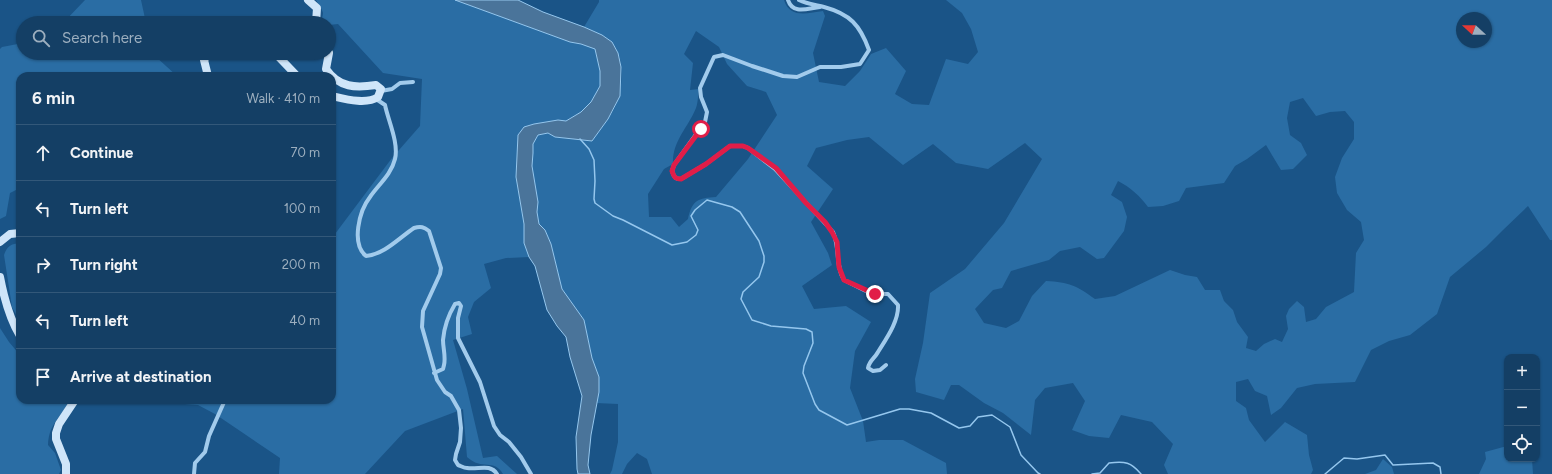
<!DOCTYPE html>
<html lang="en">
<head>
<meta charset="utf-8">
<style>
	:root { --surface:#143f65; --page:#214a6e; --text:#f1f3f6; --muted:#9dafbf; --line:#335879 }
	body { margin:0; font-family:Figtree,sans-serif; background:var(--page); color:var(--text) }
	.controls { position:absolute; right:12px; bottom:12px; display:grid; overflow:hidden; border-radius:8px; box-shadow:0 1px 3px #0004 }
	.controls button { width:36px; height:36px; display:grid; place-items:center; padding:0; border:0; border-bottom:1px solid var(--line); background:var(--surface); color:var(--text); font:20px sans-serif }
	.compass { position:absolute; left:1456px; top:12px; width:36px; height:36px; border-radius:50%; background:var(--surface); box-shadow:0 1px 3px #0004; rotate:291deg }
	.stop { position:absolute; width:12px; height:12px; margin:-9px; border:3px solid #e11d48; border-radius:50%; background:#fff }
	.stop.end { background:#e11d48; border-color:#fff; box-shadow:0 1px 4px #0008 }
	.list { margin:0; padding:0; list-style:none }
	h2 { display:flex; justify-content:space-between; align-items:center; height:52px; margin:0; padding:0 16px; font-size:17px }
	h2 small { font-size:13px; font-weight:400; color:var(--muted) }
	.list li { display:grid; grid-template-columns:26px 1fr auto; gap:12px; align-items:center; box-sizing:border-box; height:56px; padding:0 16px; border-top:1px solid var(--line) }
	.list b { display:block; font-size:15px; white-space:nowrap }
	.list em { font-size:13px; font-style:normal; color:var(--muted) }
	.icon { flex:none; width:22px; height:22px; fill:none; stroke:currentColor; stroke-width:2; stroke-linecap:round; stroke-linejoin:round }
	.map { position:relative; flex:none; width:1552px; height:474px; overflow:hidden }
	.search { position:absolute; background:var(--surface); box-shadow:0 1px 3px #0004; left:16px; top:16px; width:320px; height:44px; display:flex; align-items:center; gap:10px; box-sizing:border-box; padding:0 14px; border-radius:22px; color:var(--muted); font-size:15px }
	.panel { position:absolute; background:var(--surface); box-shadow:0 1px 3px #0004; left:16px; top:72px; width:320px; height:332px; border-radius:12px }
	.map>svg:first-child { display:block }
	.green { fill:#2a6da4; fill-rule:evenodd }
	.water { fill:#4a749a; stroke:#95c7ee }
	.lines { fill:none; stroke-linecap:round; stroke-linejoin:round }
	.stream { stroke:#95c7ee; stroke-width:1.5 }
	.minor { stroke:#a2cbec; stroke-width:4 }
	.secondary { stroke:#cfe5f9; stroke-width:8 }
	.route { stroke:#e11d48; stroke-width:5 }
</style>
</head>
<body>
<div class="map">
<svg width="1552" height="474" viewBox="0 0 1552 474">
	<rect width="100%" height="100%" fill="#1a5487"/>
	<!-- green -->
	<path class="green" d="M85 0H141L146 23H63Z
		M316 0H455L570 42 581 44 595 48 600 71V86L591 102 581 112 566 121 558 120 534 124 524 127 518 135 516 177 524 224V243L529 257 506 258 484 264 491 288 474 302 468 317 472 334 453 340 467 389 483 458 497 456 517 474H524H503C494 458 482 471 467 457L463 409 405 431 365 474H279L280 458 215 414 198 405 158 402V400H332V238L392 158 420 126 422 79 383 73 338 24 329 25V23H322C321 19 323 16 323 13 322 8 318 4 316 0Z
		M599 0H784C790 19 808 13 823 11L825 16 813 53 819 82 845 86 860 71 871 54 886 48 906 71 895 94 912 104 929 105 946 59 968 64 978 52 971 29 962 13 946 0H1552V240H1550L1528 206 1503 230 1486 247 1450 277 1437 314 1410 335 1389 341 1371 350 1355 382 1315 384 1297 388 1281 408 1271 415 1267 396 1255 391 1248 379 1236 382V401L1246 408 1249 420 1265 442 1285 422 1307 435 1309 455 1313 470 1311 474H1168L1164 465 1173 444 1152 422 1121 415 1109 438 1089 436 1072 430 1085 401 1073 383 1045 388 1035 400 1031 435 1003 413 984 403 959 385H951L944 400 916 392 915 379 923 343 930 293 965 269 1004 223 1042 159 1025 143 988 169 956 163 933 144 903 165 869 137 847 140 816 148 807 166 833 189 811 222 828 253 832 265 802 286 814 309 846 306 871 322 855 351 850 388 863 421 866 442 879 440H903L946 463 947 474H652L647 459 637 453 627 464 622 474H610L612 470 618 442V404L596 403 599 392V377L592 358 584 320 562 289 551 244 545 230 539 224 537 212 538 202 532 166 533 153V144L538 135 548 133 555 137 592 141C600 130 609 119 615 107 623 90 626 56 611 42 604 35 593 31 584 27L599 2ZM1462 18H1486V42H1462ZM696 31 719 47 727 64 747 86 766 92 777 115 748 159 716 197C698 198 692 200 688 219L679 227 671 217H649L648 194 664 169 673 164C672 141 688 128 696 108 698 103 698 95 699 89L690 90 693 63 684 54ZM1303 98 1316 116 1330 112 1345 111 1354 122V139L1342 158 1335 177 1337 193 1347 210 1361 222 1364 240 1356 253 1354 292 1326 307 1316 319 1306 322 1304 307 1297 301 1289 309 1286 316 1288 329 1282 342 1275 339 1264 344 1256 351 1246 348 1248 337 1237 322 1233 310 1224 301 1220 290H1205L1197 277 1185 275 1170 270 1115 296 1095 299C1077 286 1069 282 1046 281L1032 296 1019 321 1006 328 984 323 975 309 993 290 1002 288 1011 271 1049 260 1060 251 1080 247 1097 259 1104 258 1124 231 1127 217 1122 202 1111 195 1118 181C1130 187 1140 196 1148 207L1163 206 1179 201 1186 188 1224 183 1235 166 1247 159 1266 145 1281 170 1293 169 1307 155 1301 143 1290 135 1287 118 1290 102Z
		M23 43V53H154L155 56 177 76H20V188L10 193 6 216 0 219V49L2 47Z
		M20 243V322L12 307 4 255C7 246 11 244 20 243Z
		M0 328 9 342 20 355V400H69C62 418 49 422 48 445L55 453 61 470 59 474H0Z
		M1507 446V459H1532L1533 474H1479L1486 459 1485 452Z
		M1383 459 1392 467 1394 474H1365L1376 470Z"/>
	<!-- water -->
	<path class="water" d="M455 0H518L543 12 584 27 602 35 612 42 618 53 621 67 620 96 608 119 592 141 555 137 548 133 538 135 533 144V153L532 166 538 202 537 212 539 224 545 230 551 244 562 289 584 320 592 358 599 377V392L591 435 588 465 590 474H578L577 469 576 437 582 396 570 357 566 337 557 326 547 310 535 266 529 257 524 243V224L516 177 518 135 524 127 534 124 558 120 566 121 581 112 591 102 600 86V71L595 49 581 44 570 42Z"/>
	<g class="lines">
		<!-- stream -->
		<path class="stream" d="M580 139 589 149 594 160 595 181 594 199 595 203 613 216 623 220 672 245 687 242 696 235 698 230 691 216 695 210 707 200 732 207 740 212 759 241 764 256V262L759 277 743 292 741 299 752 320 771 326 806 329 812 332 813 343 804 366 803 373 815 404 819 410 847 425 900 409H909L931 413 959 428 970 426 978 417 992 415 1010 427 1021 455 1038 473 1040 474
			M1092 474 1100 473 1109 463C1125 461 1131 462 1141 474
			M1325 474 1344 458 1357 459 1385 455 1393 465 1433 463 1440 467 1441 474"/>
		<!-- minor -->
		<path class="minor" d="M788 0C793 15 808 8 820 7
			M799 0C807 4 816 5 824 7 850 14 860 25 869 50L860 64 841 67H820L797 77 783 76 752 66 723 55 714 57 700 88 701 97 707 112 705 122 674 165 672 171C674 177 675 179 681 179L706 164 730 146H743L748 148 775 169 833 232C840 248 835 265 844 280L872 294H888L898 305C899 321 886 339 878 352 875 358 869 361 868 368L873 371 880 370 886 365
			M381 91 392 89 400 83 413 82
			M376 99 385 105C388 120 399 143 395 159 391 175 379 184 370 197 359 211 351 244 366 256 385 254 399 238 414 228 421 226 424 227 429 231L441 268 440 274 423 311 422 327 437 380 445 392 451 396 459 410 461 428 460 442 456 454 455 460 458 465C461 466 464 468 467 468 478 470 490 463 497 474
			M434 373 443 369 444 365C446 357 443 348 443 340 444 328 449 314 455 304L459 303 461 306 458 318V338L480 382 494 426 500 435 509 442 521 457 531 474
			M194 474 195 463 205 452 209 436 225 400"/>
		<!-- secondary -->
		<path class="secondary" d="M308 0 317 8 316 23
			M275 53 297 76
			M329 53 326 69C339 88 356 88 376 85L381 89 378 97C366 105 345 99 332 96
			M208 76 204 60 209 53
			M0 242 10 234 20 233
			M0 277C4 298 9 318 20 336
			M66 474V464L56 439V433L59 424 75 400"/>
	</g>
	<g class="lines">
		<!-- route -->
		<path class="route" d="M701 129 674 165 672 171C674 177 675 179 681 179L706 164 730 146H743L748 148 776 168 806 203 825 222 832 232 837 242 839 267 844 280 875 294"/>
	</g>
</svg>
<div class="controls">
<button>+</button>
<button>−</button>
<button><svg class="icon" aria-label="locate" viewBox="0 0 24 24"><circle cx="12" cy="12" r="6"/><path d="M12 2v4M12 18v4M2 12h4M18 12h4"/></svg></button>
</div>
<svg class="compass" viewBox="-18 -18 36 36"><path d="M0-13l5 13h-10z" fill="#e53935"/><path d="M0 13l5-13h-10z" fill="#9dafbf"/></svg>
<div class="stop" style="left:701px;top:129px"></div>
<div class="stop end" style="left:875px;top:294px"></div>
<div class="search"><svg class="icon" aria-label="search" viewBox="0 0 24 24"><circle cx="10" cy="10" r="6"/><path d="M15 15l6 6"/></svg>Search here</div>
<section class="panel">
<h2>6 min<small>Walk · 410 m</small></h2>
<ul class="list">
<li><svg class="icon" aria-label="ahead" viewBox="0 0 24 24"><path d="M12 20V5M6 11l6-6 6 6"/></svg><div><b>Continue</b></div><em>70 m</em></li>
<li><svg class="icon" aria-label="left" viewBox="0 0 24 24"><path d="M17 20v-9H6M10 6l-5 5 5 5"/></svg><div><b>Turn left</b></div><em>100 m</em></li>
<li><svg class="icon" aria-label="right" viewBox="0 0 24 24"><path d="M7 20v-9h11M14 6l5 5-5 5"/></svg><div><b>Turn right</b></div><em>200 m</em></li>
<li><svg class="icon" aria-label="left" viewBox="0 0 24 24"><path d="M17 20v-9H6M10 6l-5 5 5 5"/></svg><div><b>Turn left</b></div><em>40 m</em></li>
<li><svg class="icon" aria-label="arrive" viewBox="0 0 24 24"><path d="M6 21V4h12l-3 4 3 4H6"/></svg><div><b>Arrive at destination</b></div></li>
</ul>
</section>
</div>
</body>
</html>
